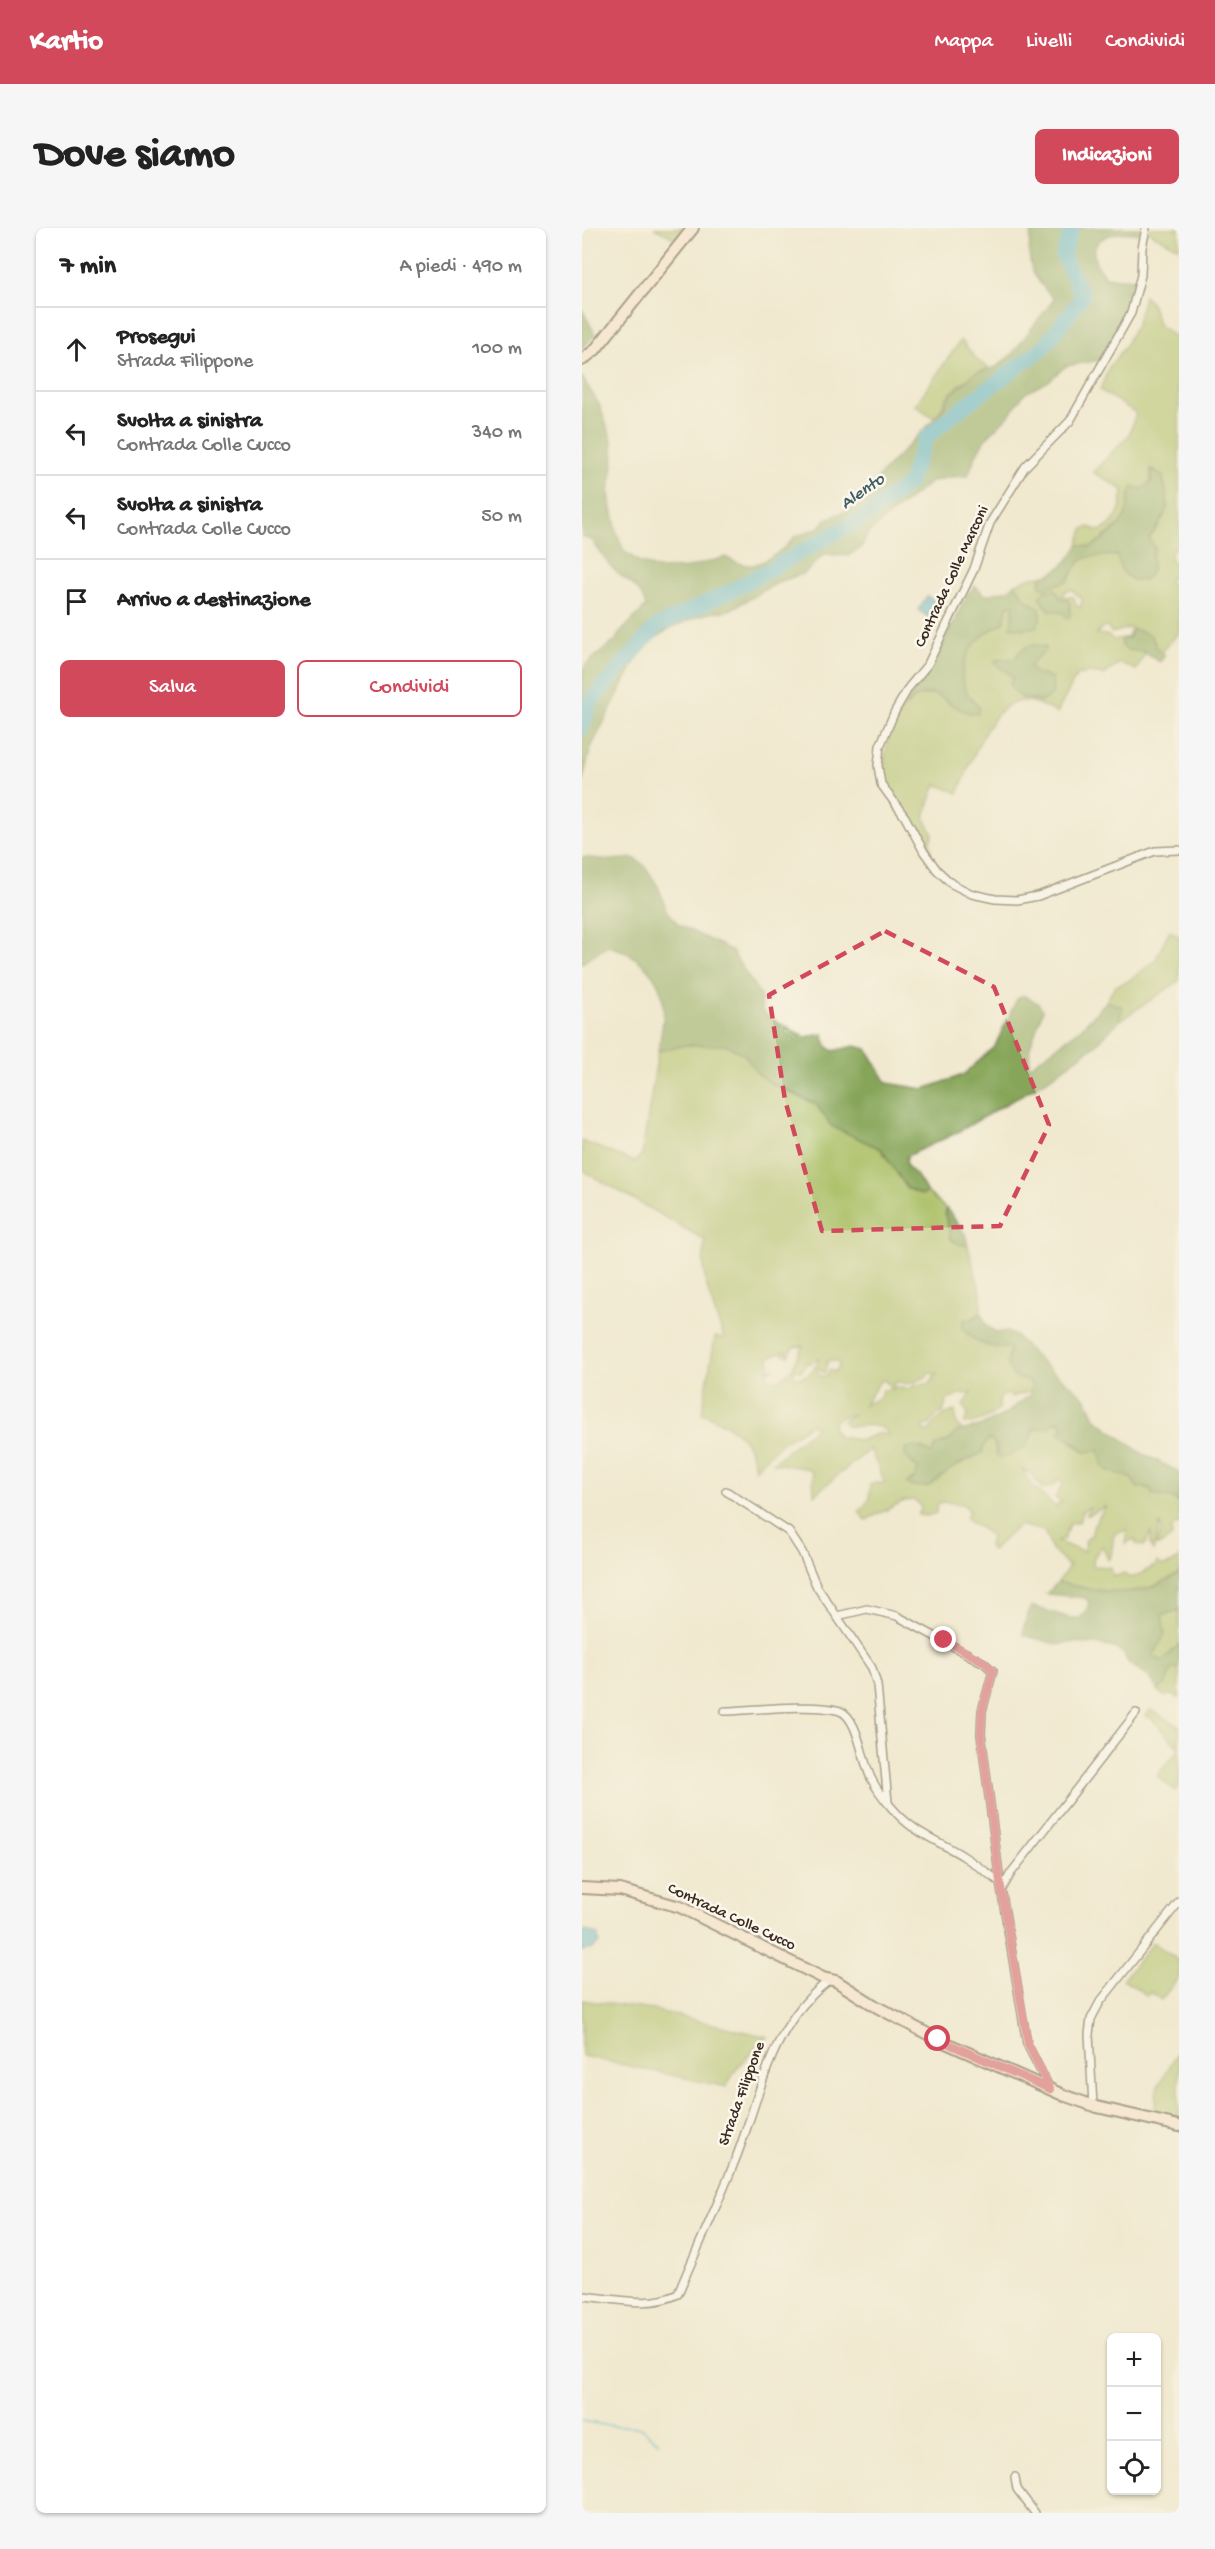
<!DOCTYPE html>
<html lang="it">
<head>
<meta charset="utf-8">
<style>
	:root { --surface:#fff; --page:#f6f6f6; --text:#222; --muted:#767676; --line:#e0e0e0; --accent:#d1495b }
	body { margin:0; font-family:"Gochi Hand",sans-serif; background:var(--page); color:var(--text) }
	.controls { position:absolute; right:18px; bottom:18px; display:grid; overflow:hidden; border-radius:9px; box-shadow:0 2px 4px #0004 }
	.controls button { width:54px; height:54px; display:grid; place-items:center; padding:0; border:0; border-bottom:2px solid var(--line); background:var(--surface); color:var(--text); font:30px sans-serif }
	.stop { position:absolute; width:18px; height:18px; margin:-14px; border:4px solid #d1495b; border-radius:50%; background:#fff }
	.stop.end { background:#d1495b; border-color:#fff; box-shadow:0 2px 6px #0008 }
	.list { margin:0; padding:0; list-style:none }
	h2 { display:flex; justify-content:space-between; align-items:center; height:78px; margin:0; padding:0 24px; font-size:26px }
	h2 small { font-size:20px; font-weight:400; color:var(--muted) }
	.list li { display:grid; grid-template-columns:39px 1fr auto; gap:18px; align-items:center; box-sizing:border-box; height:84px; padding:0 24px; border-top:2px solid var(--line) }
	.list b { display:block; font-size:22px; white-space:nowrap }
	.list p { margin:0; font-size:20px; white-space:nowrap; color:var(--muted) }
	.list em { font-size:20px; font-style:normal; color:var(--muted) }
	.actions { display:flex; gap:12px; padding:18px 24px }
	.actions a { flex:1; padding:14px 0; border:2px solid var(--accent); border-radius:9px; text-align:center; font-size:21px; color:var(--accent) }
	.actions .main { background:var(--accent); color:#fff }
	.icon { flex:none; width:33px; height:33px; fill:none; stroke:currentColor; stroke-width:2; stroke-linecap:round; stroke-linejoin:round }
	.map { position:relative; flex:none; width:597px; height:2285px; overflow:hidden; border-radius:9px }
	header { display:flex; align-items:center; gap:36px; box-sizing:border-box; height:84px; padding:0 30px; background:var(--accent); color:#fff }
	header strong { font-size:28px }
	nav { display:flex; gap:33px; margin-inline-start:auto; font-size:21px }
	.intro { display:flex; align-items:center; justify-content:space-between; box-sizing:border-box; height:144px; padding:0 36px }
	h1 { margin:0; font-size:42px }
	.button { padding:15px 27px; border-radius:9px; background:var(--accent); color:#fff; font-size:21px; font-weight:700 }
	main { display:flex; gap:36px; padding:0 36px }
	aside { flex:1; background:var(--surface); border-radius:9px; box-shadow:0 2px 4px #0004 }
	.map>svg:first-child { display:block }
	.green { fill:#a9be63; stroke:#727440; stroke-width:1.5; fill-rule:evenodd }
	.forest { fill:#86a559; stroke:#60683c; stroke-width:1.5 }
	.water { fill:#48adc7; stroke:#426c72; stroke-width:1.5 }
	.lines { fill:none; stroke-linecap:round; stroke-linejoin:round }
	.stream { stroke:#48adc7; stroke-width:2 }
	.river { stroke:#48adc7; stroke-width:15 }
	.street-casing { stroke:#564739; stroke-width:10 }
	.secondary-casing { stroke:#564739; stroke-width:14 }
	.street { stroke:#fff; stroke-width:7 }
	.secondary { stroke:#fde4d0; stroke-width:10 }
	.route { stroke:#d1495b; stroke-width:8 }
	.marked { fill:none; stroke:#d1495b; stroke-width:4.5; stroke-dasharray:12 8; stroke-linejoin:round }
	.labels { text-anchor:middle; dominant-baseline:central; stroke-width:5; stroke-linejoin:round; paint-order:stroke }
	.street-label { font-size:16px; fill:#3b2a1e; stroke:#fbf7ec }
	.water-label { font-size:18px; font-style:italic; fill:#405e62; stroke:#fbf7ec }
</style>
</head>
<body>
<header>
<strong>Kartio</strong>
<nav><a>Mappa</a><a>Livelli</a><a>Condividi</a></nav>
</header>
<div class="intro"><h1>Dove siamo</h1><a class="button">Indicazioni</a></div>
<main>
<aside>
<h2>7 min<small>A piedi · 490 m</small></h2>
<ul class="list">
<li><svg class="icon" aria-label="ahead" viewBox="0 0 24 24"><path d="M12 20V5M6 11l6-6 6 6"/></svg><div><b>Prosegui</b><p>Strada Filippone</p></div><em>100 m</em></li>
<li><svg class="icon" aria-label="left" viewBox="0 0 24 24"><path d="M17 20v-9H6M10 6l-5 5 5 5"/></svg><div><b>Svolta a sinistra</b><p>Contrada Colle Cucco</p></div><em>340 m</em></li>
<li><svg class="icon" aria-label="left" viewBox="0 0 24 24"><path d="M17 20v-9H6M10 6l-5 5 5 5"/></svg><div><b>Svolta a sinistra</b><p>Contrada Colle Cucco</p></div><em>50 m</em></li>
<li><svg class="icon" aria-label="arrive" viewBox="0 0 24 24"><path d="M6 21V4h12l-3 4 3 4H6"/></svg><div><b>Arrivo a destinazione</b></div></li>
</ul>
<div class="actions"><a class="main">Salva</a><a>Condividi</a></div>
</aside>
<div class="map">
<svg width="597" height="2285" viewBox="0 0 597 2285">
	<rect width="100%" height="100%" fill="#fbf7ec"/>
	<filter id="ink" filterUnits="userSpaceOnUse"><feTurbulence type="fractalNoise" baseFrequency=".0167" numOctaves="2"/><feDisplacementMap in="SourceGraphic" scale="12" xChannelSelector="R" yChannelSelector="G"/><feConvolveMatrix kernelMatrix="1 2 1 2 8 2 1 2 1" color-interpolation-filters="sRGB"/></filter>
	<filter id="wash" filterUnits="userSpaceOnUse"><feTurbulence type="fractalNoise" baseFrequency=".008" numOctaves="4" result="noise"/><feDisplacementMap in="SourceGraphic" scale="24" xChannelSelector="R" yChannelSelector="G"/><feGaussianBlur stdDeviation="1.35" result="paint"/><feColorMatrix in="noise" values="0 0 0 0 0 0 0 0 0 0 0 0 0 0 0 0 0 1.4 0 .05"/><feComposite in="paint" operator="in"/></filter>
	<g filter="url(#wash)">
		<rect width="100%" height="100%" fill="#f1e9cf"/>
		<!-- green -->
		<path class="green" d="M72 0H102L94 11Z
			M568 0H597V20L567 4Z
			M562 68 569 75 577 98 597 111V316L590 322 588 331 597 337 595 348 589 349 587 355 597 357V405L579 424 574 419 572 412 558 403 547 410 539 412 546 422 564 424 554 442 538 435 522 447 507 445 495 447 475 485C464 480 452 472 440 473 407 474 388 539 376 565L354 556 342 589 351 606 348 613 349 623 326 586 304 558 300 544 306 512 320 481 336 468 354 466 362 469 367 476 397 479C362 449 386 410 422 395L425 378 432 376 430 393 458 380 444 372 433 356 449 349 459 348 458 357 485 353C490 347 494 337 498 333 513 319 554 332 570 336L565 314C586 283 589 285 580 247L569 241V254L560 261 538 296 509 319 496 317 501 301 508 299 518 303C536 295 539 281 541 262L511 244 547 207 554 185 518 162 527 139 541 121 555 95ZM490 362 500 371 499 379 494 378 492 369 480 368 483 363ZM478 370 488 375 487 389 483 385 467 382ZM525 399 530 405 548 400 549 402 546 409 532 412 525 407 514 406 520 400ZM448 417 463 418 464 421 447 437 454 447H462L471 455 459 474 440 470 428 457 432 449 414 436 418 431H434L436 426Z
			M379 112 396 133 408 141C392 145 375 157 365 170 360 178 359 184 352 190L333 177Z
			M587 703 597 707V753L537 793 540 779 523 775 533 758 546 753 573 733Z
			M127 815 145 817 163 827 176 846 190 856 234 876 299 921 325 960 340 967 345 964 364 981 363 987 370 1013 386 1018 399 1066V1085L388 1092 382 1091 381 1099 385 1106 428 1120 426 1128 431 1148 449 1154 450 1163 430 1169 426 1166 418 1169 417 1181C407 1190 396 1195 382 1196L386 1186 381 1177 390 1165 381 1166 365 1172 361 1185 356 1186 347 1197 341 1198 342 1203 348 1202C353 1192 363 1185 373 1183L375 1196 380 1202 375 1204 367 1213 361 1214 350 1225 338 1219 323 1228 336 1241 333 1250 325 1255 349 1257C363 1238 385 1236 401 1224V1219L408 1210 412 1215 414 1227 450 1208 451 1201 466 1200 473 1193 482 1197V1200L478 1203C481 1208 498 1220 503 1224L517 1222C528 1248 524 1240 549 1250L552 1255C568 1260 578 1270 594 1271L597 1278V1297L593 1296 589 1303 590 1309 577 1318 574 1317 579 1304 578 1295 571 1323 568 1318 569 1303 562 1318 554 1316V1312H549L543 1316 545 1302 532 1306 529 1329 526 1332 521 1319 518 1320 512 1329 511 1338 528 1339 532 1349 542 1345 545 1349H552L573 1338 575 1334 581 1338 591 1335 597 1329V1345C587 1351 578 1357 567 1360 540 1368 502 1361 476 1354L488 1337H485L470 1322 462 1303 437 1297 410 1323 406 1318 409 1310C404 1300 391 1299 384 1290L387 1282 380 1276 360 1274 355 1277 354 1285 345 1288 336 1287 339 1281 337 1276 332 1272 322 1273 284 1292 277 1284 287 1272 288 1257 293 1255H303L288 1221 232 1267 231 1246 227 1241 191 1235 234 1199 229 1196 199 1215 173 1241C169 1207 148 1198 120 1185L133 1109 142 1110C130 1075 117 1050 123 1012L5 945 0 940V913L53 934 60 926 76 823 103 817ZM221 1118 209 1142 196 1153 185 1149 184 1146 191 1140 185 1141 188 1135 186 1130 201 1123V1127L205 1123V1128L207 1127 212 1119ZM237 1130C235 1140 223 1153 212 1148L213 1141 220 1143 225 1134 228 1136ZM245 1133H256L257 1138 252 1144 248 1142 246 1147 237 1148 235 1142 238 1140 239 1144H244ZM347 1145 355 1146 347 1156 333 1157C325 1165 322 1159 313 1159L311 1155 317 1154 327 1156 345 1149ZM299 1152 303 1153 311 1161 301 1162 297 1170 282 1177ZM264 1187H272L264 1190 261 1193 265 1198C280 1199 300 1192 307 1208L298 1205 279 1212 256 1209 250 1199 253 1192ZM441 1242 450 1246 451 1250 457 1256 461 1254 458 1259 460 1261 473 1257 476 1251 481 1256 473 1270 480 1274 475 1277V1280L450 1258ZM524 1278 512 1296 509 1308 504 1311 502 1323C492 1322 485 1316 475 1314L482 1311 487 1296 497 1294 500 1283 508 1279 504 1287H507Z
			M597 1382V1417L580 1433 571 1428 583 1406 580 1387Z
			M597 1440V1470L590 1467 582 1468 575 1462 583 1457 590 1441Z
			M568 1482 597 1498V1520L569 1490 564 1488Z
			M597 1521V1557L593 1563 575 1548Z
			M571 1714 597 1733V1749L579 1772 569 1764 566 1768 541 1751Z
			M0 1772 71 1782 186 1809 155 1840 144 1859 0 1828Z
			M597 1822V1893L572 1890 575 1860Z"/>
		<!-- forest -->
		<path class="forest" d="M450 0H559L557 6C523 0 495 18 524 49L554 51 544 86 518 132 484 138 467 153 442 166 427 187 403 211 393 229 386 248 367 249 349 254 299 294 286 306 279 320 266 328 242 326 223 345 197 354 148 382 123 386 88 400 66 416 51 437 9 520 0 555V445L4 436 34 412 36 407 64 378C57 356 47 356 33 343 24 334 17 323 10 312L0 309V149L17 176 30 212 32 231 27 265 35 305 42 323 58 334 75 341 105 340 143 329C166 341 173 340 195 325 202 320 207 317 212 309L238 299 244 291 279 277 291 256 304 240 359 184 366 170 393 145 414 139 430 126 472 71C448 47 443 34 450 0Z
			M0 81 13 106 0 122Z
			M569 241 580 247C590 283 587 281 567 311L573 320 570 328V344L562 352H551L540 344 535 327 506 329 498 333 485 353 463 360 458 358 459 348C475 346 488 332 496 317L509 319C521 311 540 300 544 286 547 276 545 268 551 259L560 261 569 254Z
			M433 356 444 372 458 380V392L454 399 443 401 429 399 432 377 425 378 422 395C386 410 363 449 397 479L396 486C370 487 357 455 335 469 330 472 325 477 320 481L349 439 385 367 393 358 403 367 426 362Z
			M473 361 476 364 478 370 485 371 488 375V389L484 390 482 385C470 384 463 381 458 369L462 363Z
			M551 401 569 407 574 419 583 427 578 434 567 428 564 424 546 422 540 418 539 412 547 410Z
			M448 417 463 418 464 421 448 437C451 449 460 446 470 450L471 466 459 474C445 469 435 471 428 457L431 449 414 436 413 432 433 431 440 421Z
			M0 629 28 632 52 630 63 638 76 658 85 682 97 697 149 722 178 767 180 783 189 791 223 809 241 806 245 818 251 823 273 818 285 821 305 855 342 861 381 847 413 818 435 771 441 767 456 775 461 782 448 819 447 839 498 801 523 775 528 774 541 779 537 793 514 817 465 852 374 905 325 928 324 937 335 948 345 964 340 967 325 960 299 921 249 898 234 876 190 856 176 846 163 827 145 817H103L76 823C79 806 84 784 80 767 73 741 50 724 26 718L0 735Z
			M365 981 383 1006 386 1018 375 1015 368 1009C368 998 361 992 365 981Z
			M399 1085 404 1097 415 1105 423 1103 435 1109 460 1135 491 1159 504 1171 514 1191 558 1224 597 1244V1278L594 1271 570 1267 569 1261 563 1259 556 1260 549 1250 525 1242 520 1236 517 1222 504 1224 488 1211 478 1206V1203L482 1200 477 1193H473L466 1200 451 1201C448 1221 435 1226 417 1230L412 1215 407 1211 401 1219V1224L376 1236 345 1259 328 1258 325 1255 333 1250 336 1241 323 1228V1222C334 1215 340 1222 350 1225L354 1217 367 1213 375 1204 401 1197 423 1186 449 1166V1154L431 1148 425 1136 428 1120C409 1121 392 1116 380 1099L382 1091 388 1092Z
			M597 1345V1382L580 1387 583 1406 571 1428 580 1433 597 1417V1440L590 1441 583 1457 575 1462C566 1441 556 1445 545 1433 543 1430 543 1427 541 1425 533 1417 486 1411 477 1417L441 1407 442 1398 449 1378 488 1390H498L504 1384 507 1374 503 1370 464 1366 476 1354C502 1361 540 1368 567 1360 578 1357 587 1351 597 1345Z"/>
		<!-- water -->
		<path class="water" d="M345 368 357 376 348 390 336 382Z
			M5 1703 16 1707 17 1715 11 1721 0 1723V1704Z"/>
		<g class="lines">
			<!-- stream -->
			<path class="stream" d="M0 2193 22 2197 58 2199 77 2214"/>
			<!-- river -->
			<path class="river" d="M0 500 9 473 75 398 149 363 286 287 326 256 344 210 373 185 461 120 501 68 481 28 490 0"/>
		</g>
	</g>
	<g filter="url(#ink)">
		<g class="lines">
			<!-- street casing -->
			<g class="street-casing">
				<path id="street" d="M564 0 560 20 559 47 549 85 488 193 443 239 408 295 392 341 357 413 346 436 327 459 313 483 298 518 296 538 299 556 323 589 342 624 355 642 370 656 390 666 413 671 435 672 456 668 573 623 597 622
					M144 1263 207 1304 220 1324 235 1359 290 1440 295 1457 306 1574
					M255 1388 285 1381 315 1388 402 1435 411 1443 400 1483 399 1506 418 1654 445 1816 468 1861
					M143 1483C170 1482 234 1475 258 1483 277 1490 280 1535 290 1552 299 1569 317 1590 332 1600 349 1612 368 1619 384 1630 396 1638 407 1646 418 1654
					M420 1661 429 1645 554 1485
					M511 1877 507 1806 509 1791 518 1774 597 1674
					M0 2068C32 2070 67 2081 96 2066 114 2022 135 1979 152 1935 179 1869 187 1796 248 1752
					M433 2249 435 2261 453 2285"/>
			</g>
			<!-- secondary casing -->
			<g class="secondary-casing">
				<path id="secondary" d="M0 132 13 122 111 0
					M0 1660 38 1662 98 1679 241 1750 254 1753 295 1779 355 1811 481 1867 515 1879 597 1898"/>
			</g>
			<!-- street -->
			<use href="#street" class="street"/>
			<!-- secondary -->
			<use href="#secondary" class="secondary"/>
		</g>
	</g>
	<g class="lines" filter="url(#ink)">
		<!-- route -->
		<path class="route" d="M356 1811 468 1861 446 1816 418 1654 399 1506 400 1483 411 1443 402 1434 362 1412"/>
	</g>
	<!-- marked area -->
	<path d="M0 0H597V2285H0ZM303 703 412 759 467 897 418 998 240 1003 203 872 187 767Z" fill="#f1e9cf" fill-opacity=".55" fill-rule="evenodd"/>
	<path class="marked" d="M303 703 412 759 467 897 418 998 240 1003 203 872 187 767Z"/>
	<g class="labels">
		<!-- street labels -->
		<g class="street-label">
			<text transform="translate(371 349) rotate(-65)">Contrada Colle Marconi</text>
			<text transform="translate(149 1690) rotate(25)">Contrada Colle Cucco</text>
			<text transform="translate(161 1866) rotate(-70)">Strada Filippone</text>
		</g>
		<!-- water labels -->
		<g class="water-label">
			<text transform="translate(281 264) rotate(-35)">Alento</text>
		</g>
	</g>
</svg>
<div class="controls">
<button>+</button>
<button>−</button>
<button><svg class="icon" aria-label="locate" viewBox="0 0 24 24"><circle cx="12" cy="12" r="6"/><path d="M12 2v4M12 18v4M2 12h4M18 12h4"/></svg></button>
</div>
<div class="stop" style="left:356px;top:1811px"></div>
<div class="stop end" style="left:362px;top:1412px"></div>
</div>
</main>
</body>
</html>
